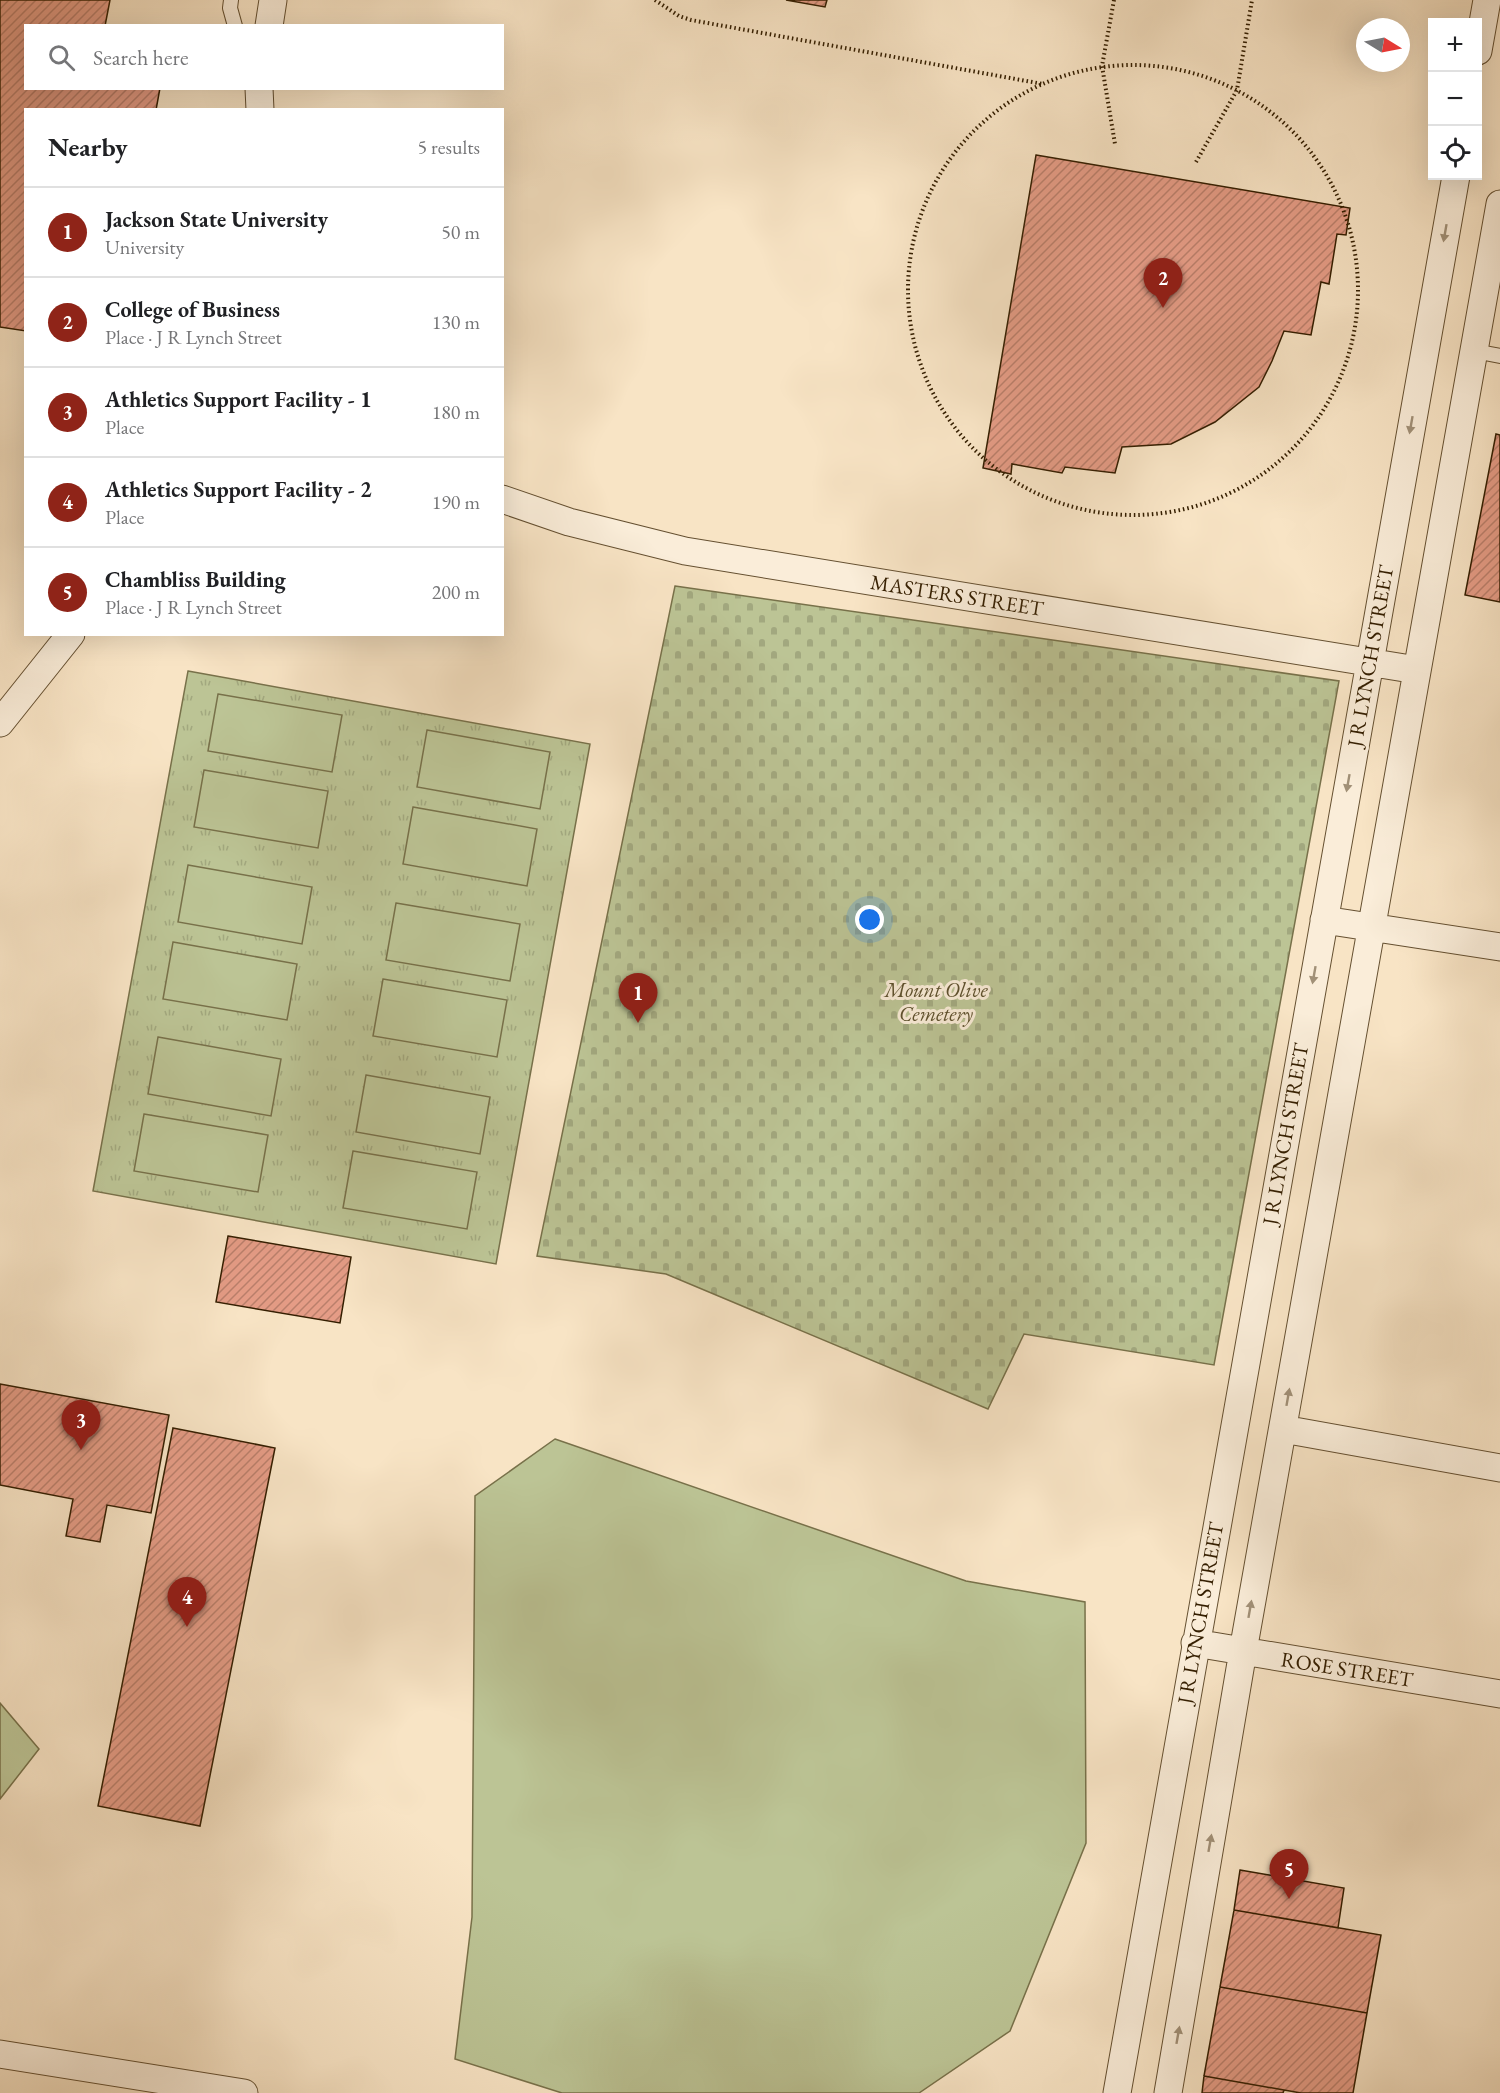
<!DOCTYPE html>
<html lang="en">
<head>
<meta charset="utf-8">
<style>
	:root { --surface:#fff; --page:#f6f6f6; --text:#202124; --muted:#757577; --line:#e0e0e0; --accent:#8f2418 }
	body { margin:0; font-family:"EB Garamond",serif; background:var(--page); color:var(--text) }
	.controls { position:absolute; right:18px; top:18px; display:grid; overflow:hidden; border-radius:0px; box-shadow:0 6px 24px #0002 }
	.controls button { width:54px; height:54px; display:grid; place-items:center; padding:0; border:0; border-bottom:2px solid var(--line); background:var(--surface); color:var(--text); font:30px sans-serif }
	.compass { position:absolute; left:1356px; top:18px; width:54px; height:54px; border-radius:50%; background:var(--surface); box-shadow:0 6px 24px #0002; rotate:100deg }
	.you { position:absolute; left:870px; top:920px; width:21px; height:21px; margin:-15px; border:4px solid #fff; border-radius:50%; background:#1a73e8; box-shadow:0 0 0 9px #1a73e833 }
	.badge { display:grid; place-items:center; width:39px; height:39px; border-radius:50%; background:var(--accent); color:#fff; font-size:20px; font-weight:700 }
	.pin { position:absolute; translate:-50% -50px; filter:drop-shadow(0 2px 3px #0008) }
	.pin::after { content:''; position:absolute; top:32px; width:21px; height:18px; background:inherit; clip-path:polygon(0 0,100% 0,50% 100%) }
	.list { margin:0; padding:0; list-style:none }
	h2 { display:flex; justify-content:space-between; align-items:center; height:78px; margin:0; padding:0 24px; font-size:26px }
	h2 small { font-size:20px; font-weight:400; color:var(--muted) }
	.list li { display:grid; grid-template-columns:39px 1fr auto; gap:18px; align-items:center; box-sizing:border-box; height:90px; padding:0 24px; border-top:2px solid var(--line) }
	.list b { display:block; font-size:22px; white-space:nowrap }
	.list p { margin:0; font-size:20px; white-space:nowrap; color:var(--muted) }
	.list em { font-size:20px; font-style:normal; color:var(--muted) }
	.icon { flex:none; width:33px; height:33px; fill:none; stroke:currentColor; stroke-width:2; stroke-linecap:round; stroke-linejoin:round }
	.map { position:relative; flex:none; width:1500px; height:2093px; overflow:hidden }
	.search { position:absolute; background:var(--surface); box-shadow:0 6px 24px #0002; left:24px; top:24px; width:480px; height:66px; display:flex; align-items:center; gap:15px; box-sizing:border-box; padding:0 21px; border-radius:0px; color:var(--muted); font-size:22px }
	.panel { position:absolute; background:var(--surface); box-shadow:0 6px 24px #0002; left:24px; top:108px; width:480px; height:528px; border-radius:0px }
	.map>svg:first-child { display:block }
	.cemetery { fill:url(#cemetery-stones); stroke:#78714a; stroke-width:1.5 }
	.park { fill:url(#park-tufts); stroke:#78714a; stroke-width:1.5 }
	.garden { fill:#bcc495; stroke:#78714a; stroke-width:1.5 }
	.building { fill:url(#building-hatch); stroke:#341e00; stroke-width:1.5 }
	.lines { fill:none; stroke-linecap:round; stroke-linejoin:round }
	.lane-casing { stroke:#655031; stroke-width:16 }
	.street-casing { stroke:#655031; stroke-width:29 }
	.path { stroke:#341e00; stroke-width:4; stroke-dasharray:1.5 3; stroke-linecap:butt }
	.lane { stroke:#faedd9; stroke-width:14 }
	.street { stroke:#faedd9; stroke-width:27 }
	.oneway { fill:#a19077 }
	.labels { text-anchor:middle; dominant-baseline:central; stroke-width:6; stroke-linejoin:round; paint-order:stroke }
	.street-label { font-size:21px; fill:#341e00; stroke:#faedd9 }
	.park-label { font-size:21px; font-style:italic; fill:#5d502d; stroke:#faedd9 }
</style>
</head>
<body>
<div class="map">
<svg width="1500" height="2093" viewBox="0 0 1500 2093">
	<defs>
		<pattern id="cemetery-stones" width="16" height="16" patternUnits="userSpaceOnUse" patternTransform="scale(1.5)"><rect width="16" height="16" fill="#bcc495"/><path d="M2 7V4a2 2 0 0 1 4 0v3zM10 15v-3a2 2 0 0 1 4 0v3z" fill="#a2a87f"/></pattern>
		<pattern id="park-tufts" width="24" height="20" patternUnits="userSpaceOnUse" patternTransform="scale(1.5)"><rect width="24" height="20" fill="#bcc495"/><path d="M3 7l-1-3M5 7V3M7 7l1-3M15 17l-1-3M17 17v-4M19 17l1-3" fill="none" stroke="#a2a87f"/></pattern>
		<pattern id="building-hatch" width="6" height="6" patternUnits="userSpaceOnUse" patternTransform="scale(1.5)"><rect width="6" height="6" fill="#e59c86"/><path d="M-1 1l2-2M0 6l6-6M5 7l2-2" fill="none" stroke="#ba7f6b"/></pattern>
	</defs>
	<rect width="100%" height="100%" fill="#f8e4c5"/>
	<filter id="stains"><feTurbulence type="fractalNoise" baseFrequency=".00333" numOctaves="4"/><feColorMatrix values="0 0 0 0 .2 0 0 0 0 .09 0 0 0 0 .02 0 0 0 .5 -.17"/></filter>
	<radialGradient id="worn" r=".72"><stop offset=".6" stop-color="#630" stop-opacity="0"/><stop offset="1" stop-color="#630" stop-opacity=".3"/></radialGradient>
	<!-- cemetery -->
	<path class="cemetery" d="M675 586 1339 681 1214 1365 1024 1334 988 1409 666 1274 537 1256Z"/>
	<!-- park -->
	<path class="park" d="M188 671 590 744 496 1264 93 1191Z"/>
	<!-- garden -->
	<path class="garden" d="M218 694 342 715 332 772 208 751Z
		M427 730 550 752 540 809 417 787Z
		M204 770 328 791 318 848 194 827Z
		M413 807 537 829 527 886 403 864Z
		M188 865 312 887 302 944 178 922Z
		M396 903 520 924 510 981 386 960Z
		M173 942 297 964 287 1020 163 999Z
		M383 979 507 1000 497 1057 373 1036Z
		M158 1037 281 1059 271 1116 148 1094Z
		M366 1075 490 1097 480 1154 356 1132Z
		M144 1114 268 1135 258 1192 134 1171Z
		M353 1151 477 1172 467 1229 343 1208Z
		M555 1439 966 1581 1085 1602 1086 1843 1010 2031 919 2093H562L455 2059 472 1917 475 1496Z
		M0 1703 39 1749 0 1799Z"/>
	<!-- building -->
	<path class="building" d="M0 0H110L105 26H26V88H160L156 110H26V331L0 327Z
		M786 0H827L825 7Z
		M1036 155 1350 208 1346 235 1337 234 1329 284 1321 282 1311 335 1284 331 1272 361 1259 387 1215 422 1171 444 1122 447 1115 473 1065 467 1062 473 1012 464 1011 474 983 468Z
		M1496 434 1500 435V602L1465 595Z
		M228 1236 351 1257 340 1323 216 1302Z
		M0 1384 169 1415 151 1513 107 1505 100 1542 66 1536 73 1499 0 1485Z
		M173 1428 275 1448 200 1826 98 1806Z
		M1240 1870 1344 1888 1338 1928 1234 1910Z
		M1234 1910 1381 1935 1367 2013 1220 1987Z
		M1220 1987 1367 2013 1353 2093H1301L1204 2076Z
		M1204 2076 1284 2090 1283 2093H1202Z"/>
	<g class="lines">
		<!-- lane casing -->
		<g class="lane-casing">
			<path id="lane" d="M231 0 230 8 235 26
				M1474 351 1500 356"/>
		</g>
		<!-- street casing -->
		<g class="street-casing">
			<path id="street" d="M269 26 273 0
				M1478 51 1487 0
				M259 88 260 110
				M502 499 569 522 685 551 1417 670
				M0 723 71 634
				M1324 920 1500 947
				M1283 1429 1500 1468
				M1195 1643 1500 1694
				M0 2054 244 2093
				M1117 2093 1456 176
				M1168 2093 1243 1651 1500 204"/>
		</g>
		<!-- path -->
		<path class="path" d="M655 0 679 16 691 20 1043 84
			M1114 0 1102 66 1115 144
			M908 290a225 225 0 1 1 450 0a225 225 0 1 1-450 0Z
			M1196 162 1237 90 1252 0"/>
		<!-- lane -->
		<use href="#lane" class="lane"/>
		<!-- street -->
		<use href="#street" class="street"/>
	</g>
	<!-- one-way arrows -->
	<defs><path id="oneway-solid" d="M-6-.8H1V-3.2L6.5 0L1 3.2V.8H-6Z" transform="scale(1.5)"/></defs>
	<g class="oneway">
		<use href="#oneway-solid" transform="translate(1445 233) rotate(100)"/>
		<use href="#oneway-solid" transform="translate(1411 425) rotate(100)"/>
		<use href="#oneway-solid" transform="translate(1348 783) rotate(100)"/>
		<use href="#oneway-solid" transform="translate(1314 975) rotate(100)"/>
		<use href="#oneway-solid" transform="translate(1288 1397) rotate(-80)"/>
		<use href="#oneway-solid" transform="translate(1250 1609) rotate(-80)"/>
		<use href="#oneway-solid" transform="translate(1210 1843) rotate(-80)"/>
		<use href="#oneway-solid" transform="translate(1178 2035) rotate(-80)"/>
	</g>
	<g class="labels">
		<!-- street labels -->
		<g class="street-label">
			<text transform="translate(957 595) rotate(9)">MASTERS STREET</text>
			<text transform="translate(1370 656) rotate(-80)">J R LYNCH STREET</text>
			<text transform="translate(1285 1134) rotate(-80)">J R LYNCH STREET</text>
			<text transform="translate(1200 1613) rotate(-80)">J R LYNCH STREET</text>
			<text transform="translate(1347 1669) rotate(9)">ROSE STREET</text>
		</g>
		<!-- park labels -->
		<g class="park-label">
			<text x="936" y="989">Mount Olive<tspan x="936" dy="24">Cemetery</tspan></text>
		</g>
	</g>
	<rect width="100%" height="100%" filter="url(#stains)"/>
	<rect width="100%" height="100%" fill="url(#worn)"/>
</svg>
<div class="controls">
<button>+</button>
<button>−</button>
<button><svg class="icon" aria-label="locate" viewBox="0 0 24 24"><circle cx="12" cy="12" r="6"/><path d="M12 2v4M12 18v4M2 12h4M18 12h4"/></svg></button>
</div>
<svg class="compass" viewBox="-18 -18 36 36"><path d="M0-13l5 13h-10z" fill="#e53935"/><path d="M0 13l5-13h-10z" fill="#757577"/></svg>
<div class="you"></div>
<div class="pin badge" style="left:638px;top:1023px">1</div>
<div class="pin badge" style="left:1163px;top:308px">2</div>
<div class="pin badge" style="left:81px;top:1450px">3</div>
<div class="pin badge" style="left:187px;top:1627px">4</div>
<div class="pin badge" style="left:1289px;top:1899px">5</div>
<div class="search"><svg class="icon" aria-label="search" viewBox="0 0 24 24"><circle cx="10" cy="10" r="6"/><path d="M15 15l6 6"/></svg>Search here</div>
<section class="panel">
<h2>Nearby<small>5 results</small></h2>
<ul class="list">
<li><span class="badge">1</span><div><b>Jackson State University</b><p>University</p></div><em>50 m</em></li>
<li><span class="badge">2</span><div><b>College of Business</b><p>Place · J R Lynch Street</p></div><em>130 m</em></li>
<li><span class="badge">3</span><div><b>Athletics Support Facility - 1</b><p>Place</p></div><em>180 m</em></li>
<li><span class="badge">4</span><div><b>Athletics Support Facility - 2</b><p>Place</p></div><em>190 m</em></li>
<li><span class="badge">5</span><div><b>Chambliss Building</b><p>Place · J R Lynch Street</p></div><em>200 m</em></li>
</ul>
</section>
</div>
</body>
</html>
